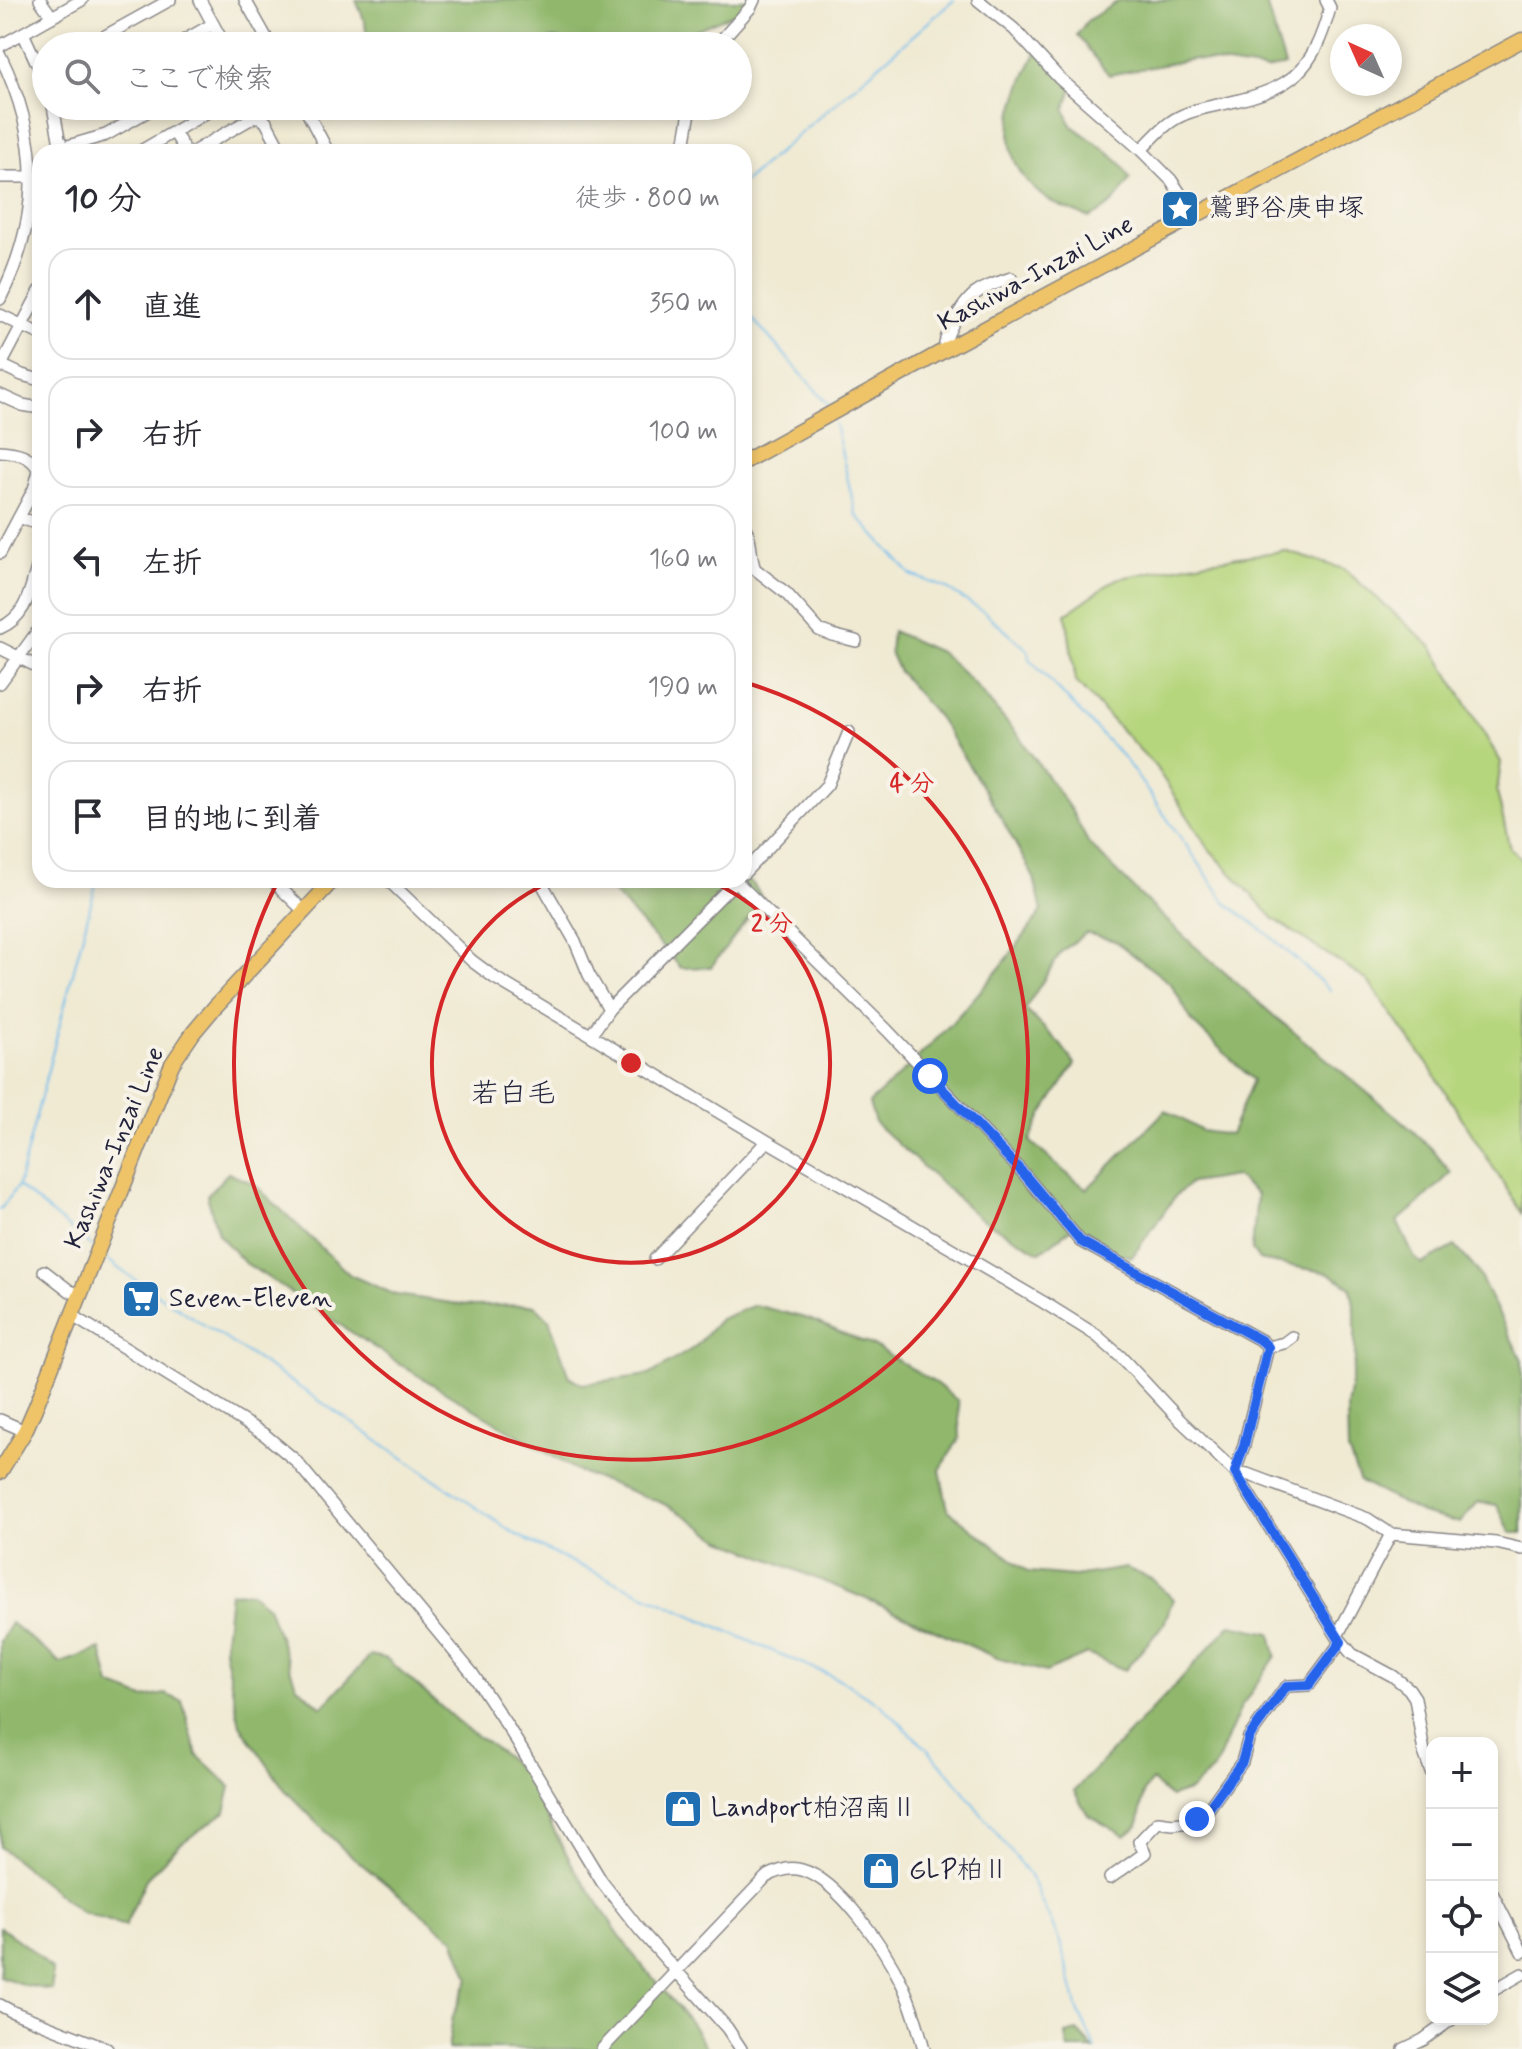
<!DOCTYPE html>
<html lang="ja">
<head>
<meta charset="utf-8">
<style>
	:root { --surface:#fff; --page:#f7f7f7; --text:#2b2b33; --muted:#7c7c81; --line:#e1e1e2 }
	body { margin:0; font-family:Mynerve,"Klee One",sans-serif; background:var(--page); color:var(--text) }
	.controls { position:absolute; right:24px; bottom:24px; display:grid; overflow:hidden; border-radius:16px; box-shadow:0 4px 12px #0003 }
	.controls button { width:72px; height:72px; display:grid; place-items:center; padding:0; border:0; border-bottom:2px solid var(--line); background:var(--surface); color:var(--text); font:40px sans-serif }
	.compass { position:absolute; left:1330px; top:24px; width:72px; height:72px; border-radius:50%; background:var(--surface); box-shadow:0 4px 12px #0003; rotate:315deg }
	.stop { position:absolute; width:24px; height:24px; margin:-18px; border:6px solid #2563eb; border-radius:50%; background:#fff }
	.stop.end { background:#2563eb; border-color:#fff; box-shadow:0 2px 8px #0008 }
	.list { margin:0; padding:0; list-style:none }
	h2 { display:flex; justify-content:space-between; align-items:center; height:104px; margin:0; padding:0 32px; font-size:34px }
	h2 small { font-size:26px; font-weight:400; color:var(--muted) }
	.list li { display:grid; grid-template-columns:52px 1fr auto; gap:24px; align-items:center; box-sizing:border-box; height:112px; margin:0 16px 16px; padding:0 16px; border:2px solid var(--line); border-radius:24px }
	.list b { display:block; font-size:30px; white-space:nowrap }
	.list em { font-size:26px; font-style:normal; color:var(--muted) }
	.icon { flex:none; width:44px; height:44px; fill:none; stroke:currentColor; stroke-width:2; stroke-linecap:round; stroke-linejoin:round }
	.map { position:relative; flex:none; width:1522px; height:2049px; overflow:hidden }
	.search { position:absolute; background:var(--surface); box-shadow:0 4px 12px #0003; left:32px; top:32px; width:720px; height:88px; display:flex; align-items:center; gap:20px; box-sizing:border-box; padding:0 28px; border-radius:44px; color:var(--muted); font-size:30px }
	.panel { position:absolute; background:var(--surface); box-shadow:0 4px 12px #0003; left:32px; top:144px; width:720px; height:744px; border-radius:24px }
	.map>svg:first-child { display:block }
	.green { fill:#b6d67d; stroke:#6c7c5c; stroke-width:2 }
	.forest { fill:#90b76c; stroke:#596c54; stroke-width:2; fill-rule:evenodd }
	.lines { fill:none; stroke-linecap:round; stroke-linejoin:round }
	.stream { stroke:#73bdec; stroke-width:2 }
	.minor-casing { stroke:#898687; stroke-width:14 }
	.major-casing { stroke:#898687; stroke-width:17 }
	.minor { stroke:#fff; stroke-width:11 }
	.major { stroke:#efc469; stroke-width:14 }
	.route { stroke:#2563eb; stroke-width:10 }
	.ring { fill:none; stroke:#d62828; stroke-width:4 }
	.labels { text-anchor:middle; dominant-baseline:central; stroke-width:8; stroke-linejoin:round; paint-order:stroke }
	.poi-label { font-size:26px; fill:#22223b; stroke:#f7f3e8; text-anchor:start }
	.street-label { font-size:26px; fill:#22223b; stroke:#f7f3e8 }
	.neighbourhood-label { font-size:28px; fill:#22223b; stroke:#f7f3e8 }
	.centre { fill:#d62828; stroke:#f7f3e8; stroke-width:4 }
	.ring-label { font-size:24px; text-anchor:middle; font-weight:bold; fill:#d62828; stroke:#f7f3e8; stroke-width:8; stroke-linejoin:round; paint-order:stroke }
</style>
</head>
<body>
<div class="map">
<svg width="1522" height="2049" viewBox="0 0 1522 2049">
	<rect width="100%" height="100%" fill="#f7f3e8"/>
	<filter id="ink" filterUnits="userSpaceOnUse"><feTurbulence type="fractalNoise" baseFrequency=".0125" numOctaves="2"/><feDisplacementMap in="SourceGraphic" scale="16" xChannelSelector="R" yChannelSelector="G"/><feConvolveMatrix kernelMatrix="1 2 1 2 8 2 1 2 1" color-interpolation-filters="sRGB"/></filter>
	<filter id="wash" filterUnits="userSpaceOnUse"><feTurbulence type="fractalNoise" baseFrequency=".006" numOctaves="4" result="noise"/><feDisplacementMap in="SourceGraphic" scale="32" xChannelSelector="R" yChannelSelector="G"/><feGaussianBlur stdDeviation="1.8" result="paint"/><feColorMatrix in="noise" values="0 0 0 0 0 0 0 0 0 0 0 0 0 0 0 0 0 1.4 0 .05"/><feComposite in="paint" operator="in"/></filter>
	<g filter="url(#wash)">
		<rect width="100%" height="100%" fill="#f0ead3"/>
		<!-- green -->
		<path class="green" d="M1284 551 1344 569 1432 647 1501 762 1497 792 1510 849 1522 859V1213L1429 1066 1368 981 1274 919 1209 849 1155 766 1076 682 1066 614 1116 579 1208 561Z"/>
		<!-- forest -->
		<path class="forest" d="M356 0H751L743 10 658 46H593L553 38 521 46H368L365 22Z
			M1120 0H1265L1285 66 1266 70 1194 59 1109 75 1077 35 1087 21Z
			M1040 45C1056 53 1066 70 1073 86L1065 109 1071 125 1107 151 1122 165 1130 179C1118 198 1111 208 1089 218 1073 211 1052 205 1039 193 988 151 1015 94 1040 45Z
			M892 631 942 653 973 683 1018 735 1071 810 1089 844 1138 893 1190 942 1273 1015 1403 1122 1431 1148 1451 1173 1412 1210 1397 1221 1414 1257 1422 1264 1455 1246 1476 1269 1522 1360V1533H1511L1497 1505 1478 1502 1460 1523 1421 1513 1360 1482 1348 1451 1347 1407 1355 1360V1311L1351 1288 1329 1273 1259 1260 1252 1250 1257 1195 1235 1176 1191 1183 1177 1194 1132 1257 1110 1252 1093 1234 1075 1226 1040 1252 978 1217 875 1123 869 1103C915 1062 959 1018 998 970 1014 951 1028 930 1042 911L1034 878 998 812 939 718 899 672 890 652ZM1086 933 1115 941 1171 984 1193 1023 1253 1080 1230 1135 1202 1131 1166 1110 1087 1189 1061 1169 1030 1141 1043 1113 1075 1064 1061 1045 1025 1009 1062 951Z
			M744 879 753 884 763 899 711 967 681 968 602 880Z
			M228 1173 253 1183 350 1275 396 1295 473 1306 535 1305 549 1319 569 1376 582 1384 649 1375 695 1347 720 1319 755 1305 809 1319 878 1348 937 1384 958 1401 960 1437 940 1470 948 1510 1028 1572 1074 1576 1126 1568 1152 1579 1173 1599 1164 1624 1125 1670 1087 1654 1046 1672 997 1658 869 1600 720 1539 683 1514 662 1503 579 1472 409 1370 244 1262 218 1234 207 1195Z
			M250 1592 268 1606 296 1685 322 1707 371 1655 387 1659 465 1728 499 1751 523 1773 573 1866 631 1952 691 2023 707 2049H448L453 2016 469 1978 454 1939 343 1849 285 1790 240 1725 224 1650 230 1593Z
			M11 1623 61 1663 101 1649 110 1685 144 1698 165 1694 182 1701 197 1755 231 1787 225 1812 179 1845 146 1879 125 1926 81 1912 0 1847V1641Z
			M1230 1625 1271 1633 1276 1656 1241 1707 1215 1768 1191 1790 1170 1797 1152 1781 1144 1791 1138 1826 1125 1836 1088 1815 1074 1791 1179 1681Z
			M0 1927 33 1951 52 1970V1990L24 1985 0 1976Z
			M1077 2031 1094 2049H1068L1066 2034Z"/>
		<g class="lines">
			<!-- stream -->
			<path class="stream" d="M744 182 954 0
				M744 309 828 404
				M835 424 856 515 911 575 944 587 984 612 1028 650 1029 659 1124 758 1198 862 1226 903 1269 935 1330 990
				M18 1186 91 1246
				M0 1210 18 1186 97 880
				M102 1255 122 1271 311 1395 515 1534 558 1556 763 1647 839 1679 881 1705 927 1749 950 1774 1030 1876 1060 1942 1078 2010 1096 2049"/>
		</g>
	</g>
	<g filter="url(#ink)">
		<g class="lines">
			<!-- minor casing -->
			<g class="minor-casing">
				<path id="minor" d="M40 0 52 17
					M200 0 225 46
					M245 0 271 46
					M978 0 1014 29 1059 78 1141 150 1171 180 1195 215
					M23 33 46 83
					M0 46 82 0
					M87 46 170 0
					M174 46 213 24
					M716 46 750 8 754 0
					M0 55C41 139 42 215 0 299
					M53 106 59 139 63 146H68L106 135 157 106
					M304 106 328 152
					M174 132 186 152
					M1141 150C1154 137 1166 122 1183 115 1198 108 1215 106 1231 102 1293 88 1313 70 1330 8L1326 0
					M139 152 218 106
					M193 152 254 117H260L266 122 282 152
					M683 152 691 106
					M0 177H40
					M0 315 40 334
					M945 350C944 340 948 334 952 325 970 292 977 290 1011 278
					M1 365 22 375 40 380
					M0 367 40 291
					M0 395 22 405 40 408
					M0 451C16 452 32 455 39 471L34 489 0 553
					M19 517 35 523 40 531
					M744 527C753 538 749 556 755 569L786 593 819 630 832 635 856 641
					M0 628C30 615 30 585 40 559
					M0 648 40 668
					M0 683 40 628
					M744 873 827 785 849 732
					M272 880 304 911
					M388 880 472 961 495 978 767 1141 1043 1302 1096 1335 1121 1357 1180 1420 1235 1472 1337 1636 1352 1654 1393 1676 1409 1689 1415 1698 1424 1752 1432 1774
					M540 880 575 941 589 975 609 1009
					M736 881 887 1030 1024 1174 1080 1241 1262 1341 1268 1347
					M591 1035 609 1009 737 880
					M655 1259 767 1141
					M44 1271 70 1291 81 1295
					M73 1316 265 1435 295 1460 472 1673 508 1727 602 1882 639 1929 727 2028 741 2049
					M1292 1337 1284 1343 1268 1347 1244 1445 1235 1472 1247 1474 1368 1519 1391 1534
					M0 1420 25 1431
					M1337 1636 1391 1534 1496 1543 1522 1549
					M1110 1878 1145 1853 1139 1842 1158 1822 1173 1824 1190 1822 1204 1815 1242 1762 1249 1737 1284 1689 1288 1686 1309 1685 1341 1642
					M1492 1893 1522 1952
					M1492 1991 1522 1974
					M0 2005 13 2012 107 2049
					M602 2049 766 1877C777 1871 789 1866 802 1870 839 1880 886 1950 902 1984 912 2005 918 2027 924 2049
					M1404 2049 1423 2040 1452 2019"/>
			</g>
			<!-- major casing -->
			<g class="major-casing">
				<path id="major" d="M744 462 945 350 1522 40
					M0 1472 25 1431 36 1406 172 1064 193 1033 214 1008 333 880"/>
			</g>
			<!-- minor -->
			<use href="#minor" class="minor"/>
			<!-- major -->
			<use href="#major" class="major"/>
		</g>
	</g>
	<g class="lines" filter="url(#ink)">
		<!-- route -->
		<path class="route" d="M930 1076 1024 1174 1080 1241 1262 1341 1268 1347 1244 1445 1235 1472 1341 1642 1309 1685 1288 1686 1284 1689 1249 1737 1242 1762 1204 1815 1197 1819"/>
	</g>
	<!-- distance rings -->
	<g class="ring">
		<path d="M710 881A199 199 0 1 1 552 881"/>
		<path d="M747 683A397 397 0 1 1 277 883"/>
	</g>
	<!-- icons -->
	<defs>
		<g id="sight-square" transform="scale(2)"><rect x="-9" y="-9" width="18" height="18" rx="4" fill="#1f6fb2" stroke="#f7f3e8"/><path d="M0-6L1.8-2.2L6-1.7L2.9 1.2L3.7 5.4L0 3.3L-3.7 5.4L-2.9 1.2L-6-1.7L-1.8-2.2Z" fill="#fff"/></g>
		<g id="supermarket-square" transform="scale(2)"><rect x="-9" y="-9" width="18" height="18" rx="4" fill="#1f6fb2" stroke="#f7f3e8"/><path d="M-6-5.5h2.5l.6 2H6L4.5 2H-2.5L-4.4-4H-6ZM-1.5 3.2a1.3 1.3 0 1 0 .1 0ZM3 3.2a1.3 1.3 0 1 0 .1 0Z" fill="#fff"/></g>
		<g id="shop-square" transform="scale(2)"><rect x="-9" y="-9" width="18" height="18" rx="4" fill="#1f6fb2" stroke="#f7f3e8"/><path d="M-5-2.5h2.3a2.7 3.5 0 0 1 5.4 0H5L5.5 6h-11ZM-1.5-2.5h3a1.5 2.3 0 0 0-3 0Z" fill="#fff"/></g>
	</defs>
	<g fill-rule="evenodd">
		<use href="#sight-square" x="1180" y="209"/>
		<use href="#supermarket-square" x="141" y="1299"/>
		<use href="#shop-square" x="683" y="1809"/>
		<use href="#shop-square" x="881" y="1871"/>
	</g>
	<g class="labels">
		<!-- poi labels -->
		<g class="poi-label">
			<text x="1208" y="209">鷲野谷庚申塚</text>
			<text x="169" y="1299">Seven-Eleven</text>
			<text x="711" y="1809">Landport柏沼南Ⅱ</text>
			<text x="909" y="1871">GLP柏Ⅱ</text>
		</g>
		<!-- street labels -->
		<g class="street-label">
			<text transform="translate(1036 274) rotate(-28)">Kashiwa-Inzai Line</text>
			<text transform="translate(115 1148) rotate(-67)">Kashiwa-Inzai Line</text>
		</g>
		<!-- neighbourhood labels -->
		<g class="neighbourhood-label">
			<text x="513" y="1094">若白毛</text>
		</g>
	</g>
	<circle cx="631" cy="1063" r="12" class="centre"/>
	<g class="ring-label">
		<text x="912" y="791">4 分</text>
		<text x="772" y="931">2 分</text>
	</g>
</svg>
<div class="controls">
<button>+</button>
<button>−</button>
<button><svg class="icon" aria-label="locate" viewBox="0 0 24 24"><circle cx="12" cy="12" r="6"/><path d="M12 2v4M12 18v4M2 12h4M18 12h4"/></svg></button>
<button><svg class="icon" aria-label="layers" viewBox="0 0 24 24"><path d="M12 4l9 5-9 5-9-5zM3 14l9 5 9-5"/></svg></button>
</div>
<svg class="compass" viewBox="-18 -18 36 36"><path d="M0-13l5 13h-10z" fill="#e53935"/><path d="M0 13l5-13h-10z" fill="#7c7c81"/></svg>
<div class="stop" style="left:930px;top:1076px"></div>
<div class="stop end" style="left:1197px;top:1819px"></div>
<div class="search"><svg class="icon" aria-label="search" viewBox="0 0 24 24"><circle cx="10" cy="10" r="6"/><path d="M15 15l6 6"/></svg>ここで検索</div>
<section class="panel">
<h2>10 分<small>徒歩 · 800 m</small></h2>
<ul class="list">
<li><svg class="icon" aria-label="ahead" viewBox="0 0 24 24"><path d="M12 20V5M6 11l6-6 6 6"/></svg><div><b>直進</b></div><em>350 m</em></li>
<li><svg class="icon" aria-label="right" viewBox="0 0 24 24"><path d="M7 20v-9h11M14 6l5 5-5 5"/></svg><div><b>右折</b></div><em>100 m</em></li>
<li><svg class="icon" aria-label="left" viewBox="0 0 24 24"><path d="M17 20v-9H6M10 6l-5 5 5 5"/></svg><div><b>左折</b></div><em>160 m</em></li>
<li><svg class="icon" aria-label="right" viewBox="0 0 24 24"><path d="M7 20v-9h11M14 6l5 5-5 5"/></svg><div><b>右折</b></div><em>190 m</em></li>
<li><svg class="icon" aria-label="arrive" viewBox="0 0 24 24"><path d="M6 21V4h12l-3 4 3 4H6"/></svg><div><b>目的地に到着</b></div></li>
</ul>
</section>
</div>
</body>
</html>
